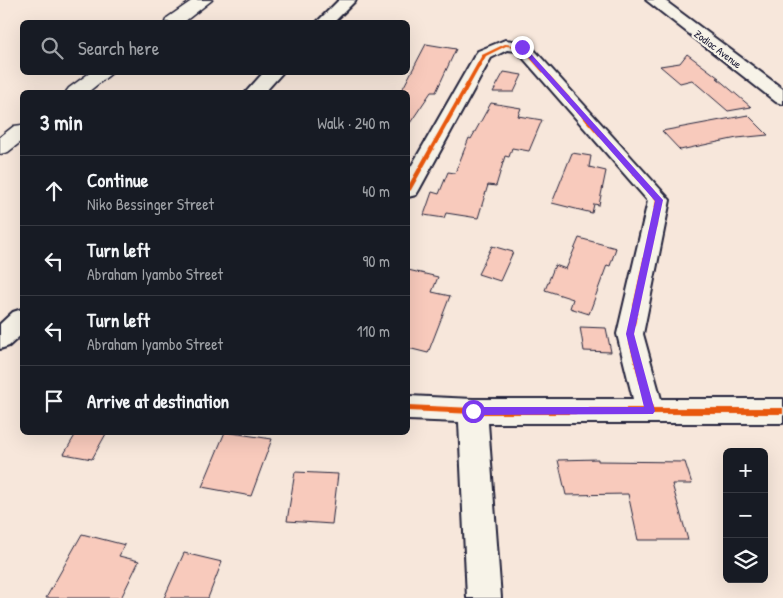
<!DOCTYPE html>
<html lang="en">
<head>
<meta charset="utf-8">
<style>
	:root { --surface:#171b24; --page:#20242c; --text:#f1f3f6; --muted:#9ea1a6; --line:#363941 }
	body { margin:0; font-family:"Patrick Hand",sans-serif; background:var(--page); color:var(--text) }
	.controls { position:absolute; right:15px; bottom:15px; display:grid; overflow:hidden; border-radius:8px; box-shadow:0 5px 20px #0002 }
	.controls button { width:45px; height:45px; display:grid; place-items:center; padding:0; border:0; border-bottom:1px solid var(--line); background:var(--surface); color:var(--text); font:25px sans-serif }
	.stop { position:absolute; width:15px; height:15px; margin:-11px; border:4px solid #7c3aed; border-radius:50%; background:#fff }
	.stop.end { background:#7c3aed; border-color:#fff; box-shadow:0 1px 5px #0008 }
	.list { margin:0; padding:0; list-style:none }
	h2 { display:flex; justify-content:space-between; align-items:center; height:65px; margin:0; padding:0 20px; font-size:21px }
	h2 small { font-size:16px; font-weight:400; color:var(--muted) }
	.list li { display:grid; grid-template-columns:32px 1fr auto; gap:15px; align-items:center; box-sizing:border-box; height:70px; padding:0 20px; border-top:1px solid var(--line) }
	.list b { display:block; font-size:19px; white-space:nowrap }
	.list p { margin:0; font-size:16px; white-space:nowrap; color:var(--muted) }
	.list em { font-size:16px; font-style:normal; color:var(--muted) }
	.icon { flex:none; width:28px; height:28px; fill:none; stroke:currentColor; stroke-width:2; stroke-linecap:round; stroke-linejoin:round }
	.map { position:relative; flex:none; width:783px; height:598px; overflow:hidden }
	.search { position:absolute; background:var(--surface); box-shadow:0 5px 20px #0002; left:20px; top:20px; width:390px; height:55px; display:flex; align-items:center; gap:12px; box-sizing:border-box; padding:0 18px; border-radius:8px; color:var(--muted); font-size:19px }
	.panel { position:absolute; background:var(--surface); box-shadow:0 5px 20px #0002; left:20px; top:90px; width:390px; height:345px; border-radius:8px }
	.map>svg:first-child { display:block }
	.building { fill:#f8cabc; stroke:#22223b }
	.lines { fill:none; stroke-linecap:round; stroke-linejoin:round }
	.street-casing { stroke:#22223b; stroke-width:4 }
	.primary-casing { stroke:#22223b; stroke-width:3 }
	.street { fill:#f7f3e8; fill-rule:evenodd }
	.primary { fill:#f7f3e8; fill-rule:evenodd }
	.cycleway-casing { stroke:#f7f3e8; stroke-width:3 }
	.cycleway { fill:#e8590c; fill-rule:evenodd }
	.route { fill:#7c3aed }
	.labels { text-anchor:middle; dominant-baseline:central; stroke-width:4.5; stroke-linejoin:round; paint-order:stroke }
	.far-street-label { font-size:11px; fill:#22223b; stroke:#f7f3e8 }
</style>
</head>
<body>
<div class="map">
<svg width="783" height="598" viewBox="0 0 783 598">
	<rect width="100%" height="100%" fill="#f7e7db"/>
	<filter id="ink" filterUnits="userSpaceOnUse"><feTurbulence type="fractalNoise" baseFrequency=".02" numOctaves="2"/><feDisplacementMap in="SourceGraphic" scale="10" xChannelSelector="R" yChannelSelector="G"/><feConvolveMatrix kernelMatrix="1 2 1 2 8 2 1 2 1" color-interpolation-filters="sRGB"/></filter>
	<g filter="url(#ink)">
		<!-- building -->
		<path class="building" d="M426 44 456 49 436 92H431L408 126V92H401Z
			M687 54 719 78H717L751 107 728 111 692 80 680 83 660 66 680 63Z
			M504 72 522 75 514 92H493Z
			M491 103 521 108 518 116 542 120 529 151 512 148 509 157 505 156 496 186 488 185 478 218 446 213 444 218 424 215 432 192 439 194 448 172 455 173 469 138 471 139Z
			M748 115 768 135 737 138 680 150 662 131Z
			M572 153 591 156 589 167 606 171 599 205 594 204 592 213 552 203Z
			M579 238 616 248 610 266 607 265 589 314 570 308 573 299 545 290 555 265 566 269Z
			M492 246 513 252 500 281 478 274Z
			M408 270 438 277 432 292 450 296 428 353 408 348Z
			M580 327 606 328 611 352 584 351Z
			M77 432H107L92 459 64 454Z
			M225 432 272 439 251 496 202 487Z
			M598 459V461L685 462 692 484H672L688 540H638L628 494 566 495 558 460Z
			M295 472 338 474 332 524 287 521Z
			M82 534 125 545 119 556 139 561 121 598H46Z
			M184 553 222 562 208 598H164Z"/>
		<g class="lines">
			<!-- street casing -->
			<g class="street-casing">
				<path id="street" d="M339 0H356L334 22H317Z
					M646 0H664L783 89V104L776 102Z
					M505 40 528 43 670 200 643 334 661 399H783V423H488L501 598H467L459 422 408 420V396L473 399H633L617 334 648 201 517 51 507 50 491 58 419 190 416 195 408 197V172L475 55 478 51Z
					M264 72H283L265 92H246Z
					M22 309V334L9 346 0 349V324L13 312Z"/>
			</g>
			<!-- primary casing -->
			<g class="primary-casing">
				<path id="primary" d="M193 0H212L184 22H165L167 18Z
					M91 72H113L88 92H66L69 88Z
					M22 125V141L8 152 0 154V137L14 126Z"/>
			</g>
			<!-- street -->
			<use href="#street" class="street"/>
			<!-- primary -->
			<use href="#primary" class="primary"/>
			<!-- cycleway casing -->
			<g class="cycleway-casing">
				<path id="cycleway" d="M505 44 523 46 662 200 633 334 653 408H783V414H473L408 411V405L473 408H646L627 334 656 200 521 48 506 46 486 56 411 190 408 192V186L482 55Z"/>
			</g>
			<!-- cycleway -->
			<use href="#cycleway" class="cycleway"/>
		</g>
	</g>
	<!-- route -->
	<path class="route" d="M520 46H524L663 200 634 334 655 411 653 414 473 415 468 411 473 407H644L626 334 655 201 520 48Z"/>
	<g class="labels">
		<!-- far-street labels -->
		<g class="far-street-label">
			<text transform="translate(718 49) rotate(37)">Zodiac Avenue</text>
		</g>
	</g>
</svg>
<div class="controls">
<button>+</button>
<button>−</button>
<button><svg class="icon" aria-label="layers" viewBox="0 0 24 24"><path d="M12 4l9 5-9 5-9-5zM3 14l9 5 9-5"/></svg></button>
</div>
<div class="stop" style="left:473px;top:411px"></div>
<div class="stop end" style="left:522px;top:47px"></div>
<div class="search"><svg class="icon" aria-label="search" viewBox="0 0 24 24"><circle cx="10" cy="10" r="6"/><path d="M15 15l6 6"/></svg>Search here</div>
<section class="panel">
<h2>3 min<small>Walk · 240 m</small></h2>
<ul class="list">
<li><svg class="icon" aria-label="ahead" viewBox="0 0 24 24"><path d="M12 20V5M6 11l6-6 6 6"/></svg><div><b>Continue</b><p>Niko Bessinger Street</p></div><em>40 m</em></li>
<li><svg class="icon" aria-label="left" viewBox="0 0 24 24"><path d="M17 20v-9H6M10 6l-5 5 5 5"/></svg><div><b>Turn left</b><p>Abraham Iyambo Street</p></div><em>90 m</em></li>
<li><svg class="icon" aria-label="left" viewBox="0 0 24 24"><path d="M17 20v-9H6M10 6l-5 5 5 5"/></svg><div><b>Turn left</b><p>Abraham Iyambo Street</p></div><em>110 m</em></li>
<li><svg class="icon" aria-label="arrive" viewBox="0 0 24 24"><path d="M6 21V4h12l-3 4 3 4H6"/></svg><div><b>Arrive at destination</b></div></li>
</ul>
</section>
</div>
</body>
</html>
